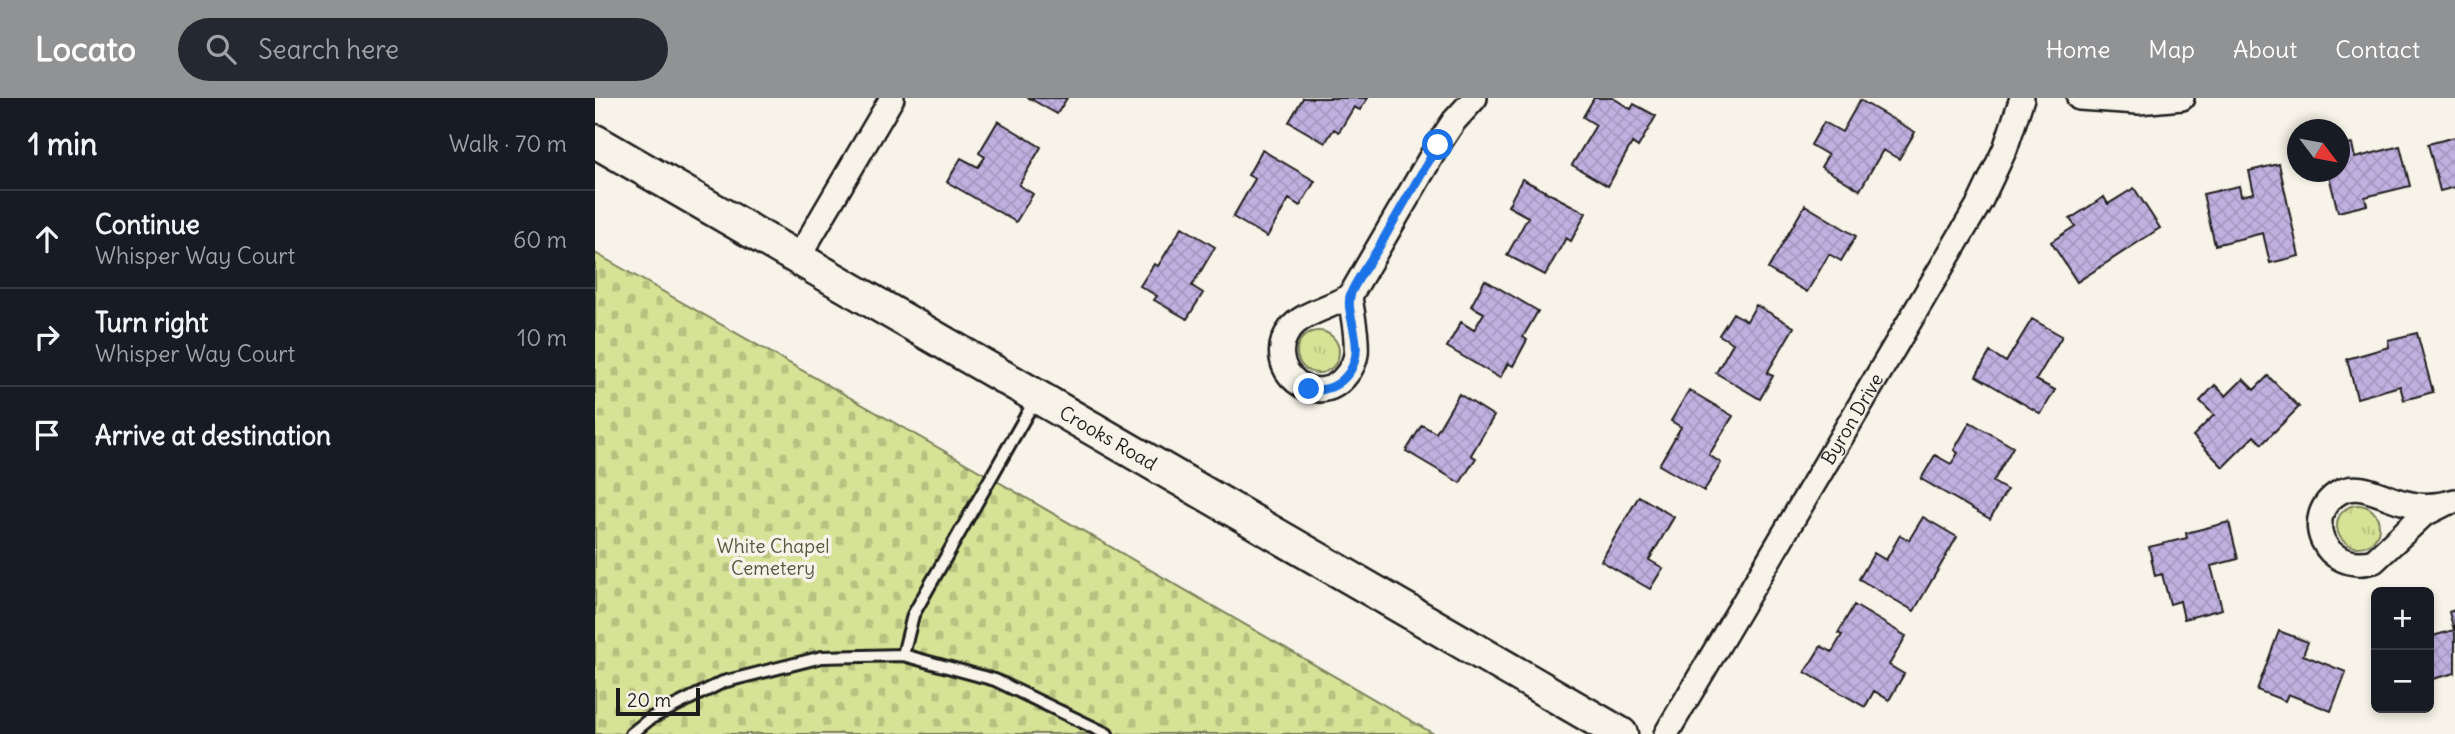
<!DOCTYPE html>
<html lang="en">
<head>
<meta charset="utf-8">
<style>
	:root { --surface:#171b24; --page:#242831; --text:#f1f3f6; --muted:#9ea1a6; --line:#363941; --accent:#919294 }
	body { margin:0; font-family:Delius,sans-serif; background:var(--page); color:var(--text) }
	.controls { position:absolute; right:21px; bottom:21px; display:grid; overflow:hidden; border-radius:10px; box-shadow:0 4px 10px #0003 }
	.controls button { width:63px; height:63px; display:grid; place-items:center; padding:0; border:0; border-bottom:2px solid var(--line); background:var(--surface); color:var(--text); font:35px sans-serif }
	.compass { position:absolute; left:1692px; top:21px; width:63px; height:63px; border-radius:50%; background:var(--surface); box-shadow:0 4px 10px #0003; rotate:122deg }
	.scale { position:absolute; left:21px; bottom:18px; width:84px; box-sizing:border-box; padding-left:7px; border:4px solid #1c1c1c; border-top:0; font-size:19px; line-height:24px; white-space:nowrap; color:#1c1c1c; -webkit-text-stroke:5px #f7f3e8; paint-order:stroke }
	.stop { position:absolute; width:21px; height:21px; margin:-16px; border:5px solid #1a73e8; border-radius:50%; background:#fff }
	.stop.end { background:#1a73e8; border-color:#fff; box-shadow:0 2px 7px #0008 }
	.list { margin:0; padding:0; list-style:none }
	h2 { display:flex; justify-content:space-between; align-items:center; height:91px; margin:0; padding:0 28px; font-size:30px }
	h2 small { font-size:23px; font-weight:400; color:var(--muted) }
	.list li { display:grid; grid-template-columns:46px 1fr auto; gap:21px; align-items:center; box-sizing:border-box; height:98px; padding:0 28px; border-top:2px solid var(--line) }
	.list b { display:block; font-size:26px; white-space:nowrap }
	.list p { margin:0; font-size:23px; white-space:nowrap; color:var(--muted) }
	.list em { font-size:23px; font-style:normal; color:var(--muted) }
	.icon { flex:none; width:38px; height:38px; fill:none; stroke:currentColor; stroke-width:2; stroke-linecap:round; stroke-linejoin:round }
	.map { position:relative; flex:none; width:1860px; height:636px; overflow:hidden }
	header { display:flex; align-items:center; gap:42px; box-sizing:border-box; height:98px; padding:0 35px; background:var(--accent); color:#fff }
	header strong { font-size:33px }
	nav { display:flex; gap:38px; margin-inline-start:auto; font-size:24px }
	.search { width:490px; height:63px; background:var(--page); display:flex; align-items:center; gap:18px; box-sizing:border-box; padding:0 24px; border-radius:38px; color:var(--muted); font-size:26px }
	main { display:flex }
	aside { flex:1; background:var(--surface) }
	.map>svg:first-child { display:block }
	.grass { fill:url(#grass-tufts); stroke:#797f58; stroke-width:2 }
	.cemetery { fill:url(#cemetery-stones); stroke:#797f58; stroke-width:2 }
	.building { fill:url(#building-cross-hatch); stroke:#1c1c1c; stroke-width:2 }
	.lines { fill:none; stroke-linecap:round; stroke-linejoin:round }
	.lane-casing { stroke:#1c1c1c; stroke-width:16 }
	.street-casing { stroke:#1c1c1c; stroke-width:28 }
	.secondary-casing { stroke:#1c1c1c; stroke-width:37 }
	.lane { stroke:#f7f3e8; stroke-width:10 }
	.street { stroke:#f7f3e8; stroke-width:23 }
	.secondary { stroke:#f7f3e8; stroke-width:32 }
	.route { stroke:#1a73e8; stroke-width:9 }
	.labels { text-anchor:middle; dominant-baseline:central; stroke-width:7; stroke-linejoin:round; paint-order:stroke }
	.street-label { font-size:19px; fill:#1c1c1c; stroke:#f7f3e8 }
	.park-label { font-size:19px; fill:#545740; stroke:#f7f3e8 }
</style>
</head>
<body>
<header>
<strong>Locato</strong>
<div class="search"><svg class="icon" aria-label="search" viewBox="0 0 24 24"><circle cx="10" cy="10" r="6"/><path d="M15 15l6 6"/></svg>Search here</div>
<nav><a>Home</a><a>Map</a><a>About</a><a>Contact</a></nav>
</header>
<main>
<aside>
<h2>1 min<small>Walk · 70 m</small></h2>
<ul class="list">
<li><svg class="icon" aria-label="ahead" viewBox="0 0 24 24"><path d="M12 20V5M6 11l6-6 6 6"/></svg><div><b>Continue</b><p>Whisper Way Court</p></div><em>60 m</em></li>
<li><svg class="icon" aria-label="right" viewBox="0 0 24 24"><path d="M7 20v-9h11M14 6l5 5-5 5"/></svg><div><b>Turn right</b><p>Whisper Way Court</p></div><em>10 m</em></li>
<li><svg class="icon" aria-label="arrive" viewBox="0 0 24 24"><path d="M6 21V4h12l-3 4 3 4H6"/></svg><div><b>Arrive at destination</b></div></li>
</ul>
</aside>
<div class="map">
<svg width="1860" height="636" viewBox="0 0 1860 636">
	<defs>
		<pattern id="grass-tufts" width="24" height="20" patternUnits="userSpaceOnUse" patternTransform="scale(1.75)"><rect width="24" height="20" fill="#d6e295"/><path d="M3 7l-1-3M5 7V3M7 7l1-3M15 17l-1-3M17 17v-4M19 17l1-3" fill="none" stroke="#b7c180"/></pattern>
		<pattern id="cemetery-stones" width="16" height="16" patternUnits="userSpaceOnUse" patternTransform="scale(1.75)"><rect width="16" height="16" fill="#d6e295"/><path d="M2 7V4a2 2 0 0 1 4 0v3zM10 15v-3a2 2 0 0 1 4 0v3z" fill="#b7c180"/></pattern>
		<pattern id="building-cross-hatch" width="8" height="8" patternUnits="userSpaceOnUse" patternTransform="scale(1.75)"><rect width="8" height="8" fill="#c0b0e0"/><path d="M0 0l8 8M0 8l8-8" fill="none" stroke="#a497c0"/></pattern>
	</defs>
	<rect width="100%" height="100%" fill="#f7f3e8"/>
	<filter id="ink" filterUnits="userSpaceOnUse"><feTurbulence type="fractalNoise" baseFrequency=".0143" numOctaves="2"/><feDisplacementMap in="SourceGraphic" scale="14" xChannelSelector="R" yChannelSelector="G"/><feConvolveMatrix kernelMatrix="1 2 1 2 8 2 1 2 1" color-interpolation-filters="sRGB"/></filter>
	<g filter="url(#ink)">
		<!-- grass -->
		<path class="grass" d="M702 254a21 21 0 1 1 42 0a21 21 0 1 1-42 0Z
			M1742 428a21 21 0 1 1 42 0a21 21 0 1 1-42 0Z"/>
		<!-- cemetery -->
		<path class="cemetery" d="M0 155 388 375 839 636H0Z"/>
		<!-- building -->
		<path class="building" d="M434 0H472L462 16Z
			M708 0H773L765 12 759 9 744 34 739 31 730 45 694 24Z
			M999 0H1018L1036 11 1039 6 1061 18 1043 49 1037 45 1013 88 977 67 1001 27 988 19Z
			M1265 2 1320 34 1304 61 1288 52 1265 92 1226 69 1233 57 1216 47 1229 24 1247 34Z
			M403 23 446 49 424 87 438 96 421 124 352 84 366 60 383 69 390 59 384 55Z
			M1860 39V89L1845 93 1833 46Z
			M1757 46 1760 60 1805 48 1815 88 1770 99 1772 107 1743 114 1733 74H1744V49Z
			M667 52 720 83 705 108 694 101 672 139 638 119 660 81 653 77Z
			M1684 66 1704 158 1675 165 1668 135 1620 147 1608 96 1644 88 1646 98 1659 95 1654 73Z
			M927 81 991 115 976 143 971 140 950 177 912 157 933 119 913 108Z
			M1539 90 1565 130 1482 184 1456 144 1480 128 1475 121 1509 99 1513 106Z
			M1210 107 1261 138 1246 163 1234 156 1212 194 1173 171Z
			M587 129 620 149 597 188 608 195 592 221 559 202 562 198 545 188 559 166 563 168Z
			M890 182 943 213 928 239 932 242 918 268 913 265 905 280 852 249 866 224 879 232 889 215 876 208Z
			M1161 207 1199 229 1172 275 1178 278 1165 301 1121 275 1138 245 1124 237 1138 215 1152 223Z
			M1437 221 1467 238 1441 282 1460 292 1446 316 1381 278 1395 254 1411 264Z
			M1822 235 1838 294 1809 302 1805 288 1762 300 1752 261 1794 249 1793 242Z
			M1673 278 1704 309 1667 346 1659 338 1628 369 1598 338 1619 317 1605 303 1620 287 1631 298 1648 281 1659 292Z
			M1094 292 1138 318 1114 357 1126 365 1109 393 1064 367 1086 329 1076 323Z
			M864 296 899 318 876 357 881 360 865 385 811 353 827 327 841 335Z
			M1375 324 1418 349 1398 384 1412 392 1395 421 1326 381 1340 357 1356 366 1363 355 1359 352Z
			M1044 398 1079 419 1054 462 1068 470 1055 491 1006 463Z
			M1328 419 1362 439 1319 513 1264 481 1279 455 1291 462 1305 437 1314 442Z
			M1634 424 1643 461 1616 468 1627 511 1589 521 1585 503 1575 506 1567 476 1560 478 1554 449 1592 440 1591 435Z
			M1259 507 1311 538 1294 567 1309 576 1294 602 1279 593 1270 609 1210 574 1226 548 1237 554 1247 537 1243 535Z
			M1860 512V575L1834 582V539L1859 532 1854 514Z
			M1684 533 1713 544 1708 557 1751 574 1736 613 1693 596 1690 603 1662 592Z"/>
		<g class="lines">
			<!-- lane casing -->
			<g class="lane-casing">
				<path id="lane" d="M308 557 318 517 441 300
					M36 636 56 620 128 584 227 559 308 557 400 582 512 636"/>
			</g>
			<!-- street casing -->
			<g class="street-casing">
				<g id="street">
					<path d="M1484 0 1543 4 1587 0"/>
					<path d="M203 160 297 0"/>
					<path d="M755 198C757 216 763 238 761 256 760 263 757 270 752 276 722 317 665 270 695 231 707 215 736 209 755 198L843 47 859 23 880 0"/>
					<path d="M1848 407 1828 417 1779 463C1729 477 1704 417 1745 394 1765 383 1787 399 1807 404 1824 409 1843 408 1860 403"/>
					<path id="s1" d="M1071 636 1385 104 1410 51 1427 0"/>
				</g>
			</g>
			<!-- secondary casing -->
			<g class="secondary-casing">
				<g id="secondary">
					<path id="s2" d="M0 43 1026 636"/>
				</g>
			</g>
			<!-- lane -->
			<use href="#lane" class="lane"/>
			<!-- street -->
			<use href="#street" class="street"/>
			<!-- secondary -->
			<use href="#secondary" class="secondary"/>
		</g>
	</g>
	<g class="lines" filter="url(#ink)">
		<!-- route -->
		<path class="route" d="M714 291C730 294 745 288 755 273 772 246 748 215 756 195 763 179 775 164 784 149 803 115 823 81 843 47"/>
	</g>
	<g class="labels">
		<!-- street labels -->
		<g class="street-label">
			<text stroke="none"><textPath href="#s1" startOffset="366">Byron Drive</textPath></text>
			<text stroke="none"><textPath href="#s2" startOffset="593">Crooks Road</textPath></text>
		</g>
		<!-- park labels -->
		<g class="park-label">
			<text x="178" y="448">White Chapel<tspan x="178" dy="22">Cemetery</tspan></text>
		</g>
	</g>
</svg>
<div class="controls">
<button>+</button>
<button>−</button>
</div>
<svg class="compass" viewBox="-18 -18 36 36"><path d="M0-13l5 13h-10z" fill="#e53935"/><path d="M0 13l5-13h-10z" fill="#9ea1a6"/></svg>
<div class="scale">20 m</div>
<div class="stop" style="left:843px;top:47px"></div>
<div class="stop end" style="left:714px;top:291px"></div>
</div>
</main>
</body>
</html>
